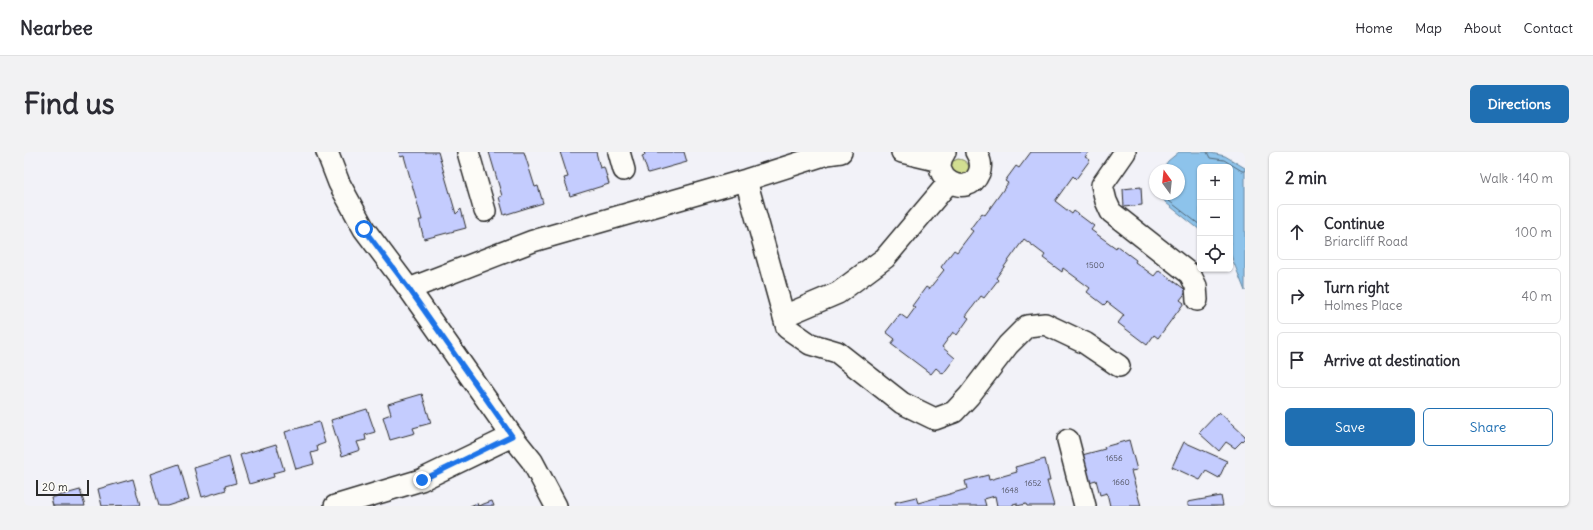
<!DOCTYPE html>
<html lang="en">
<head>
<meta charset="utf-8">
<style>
	:root { --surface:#fff; --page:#f2f2f3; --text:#2b2b33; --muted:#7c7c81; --line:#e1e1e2; --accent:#1f6fb2 }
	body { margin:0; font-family:Delius,sans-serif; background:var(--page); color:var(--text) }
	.controls { position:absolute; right:12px; top:12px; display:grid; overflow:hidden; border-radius:6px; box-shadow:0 1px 3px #0004 }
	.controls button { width:36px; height:36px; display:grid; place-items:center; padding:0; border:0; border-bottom:1px solid var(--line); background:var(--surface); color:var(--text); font:20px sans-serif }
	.compass { position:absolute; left:1125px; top:12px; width:36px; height:36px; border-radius:50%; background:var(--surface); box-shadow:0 1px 3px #0004; rotate:345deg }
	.scale { position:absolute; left:12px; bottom:10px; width:53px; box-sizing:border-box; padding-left:4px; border:2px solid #2b2b2b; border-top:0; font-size:11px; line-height:14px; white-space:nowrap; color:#2b2b2b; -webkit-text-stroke:3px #fdfcf7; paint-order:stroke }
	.stop { position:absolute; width:12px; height:12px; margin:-9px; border:3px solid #1a73e8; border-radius:50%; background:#fff }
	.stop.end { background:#1a73e8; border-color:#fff; box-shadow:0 1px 4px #0008 }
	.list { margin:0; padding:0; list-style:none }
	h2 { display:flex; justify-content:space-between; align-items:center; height:52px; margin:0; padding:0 16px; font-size:17px }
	h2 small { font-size:13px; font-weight:400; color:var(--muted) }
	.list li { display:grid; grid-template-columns:26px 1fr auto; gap:12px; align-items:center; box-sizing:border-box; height:56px; margin:0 8px 8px; padding:0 8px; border:1px solid var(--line); border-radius:6px }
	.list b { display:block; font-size:15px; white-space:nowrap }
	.list p { margin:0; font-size:13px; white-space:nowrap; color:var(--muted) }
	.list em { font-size:13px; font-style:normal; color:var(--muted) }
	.actions { display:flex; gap:8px; padding:12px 16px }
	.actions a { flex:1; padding:9px 0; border:1px solid var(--accent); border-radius:6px; text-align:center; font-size:14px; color:var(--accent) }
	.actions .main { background:var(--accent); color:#fff }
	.icon { flex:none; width:22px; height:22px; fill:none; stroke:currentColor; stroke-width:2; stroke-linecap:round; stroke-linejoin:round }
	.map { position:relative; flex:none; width:1221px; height:354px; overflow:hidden; border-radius:6px }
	header { display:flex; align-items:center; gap:24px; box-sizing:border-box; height:56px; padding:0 20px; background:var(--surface); border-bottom:1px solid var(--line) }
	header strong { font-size:19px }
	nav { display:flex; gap:22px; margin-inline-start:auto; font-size:14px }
	.intro { display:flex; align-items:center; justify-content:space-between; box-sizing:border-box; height:96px; padding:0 24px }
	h1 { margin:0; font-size:28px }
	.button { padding:10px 18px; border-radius:6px; background:var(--accent); color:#fff; font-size:14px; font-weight:700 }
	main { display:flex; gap:24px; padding:0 24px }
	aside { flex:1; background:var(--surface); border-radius:6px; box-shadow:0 1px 3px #0004 }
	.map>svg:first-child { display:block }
	.green { fill:#d2de91; stroke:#7e845e }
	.water { fill:#8dc3eb; stroke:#66869e }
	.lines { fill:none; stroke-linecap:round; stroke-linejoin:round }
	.shore { stroke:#526878; stroke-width:1 }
	.building { fill:#c4ccfe; stroke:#2b2b2b }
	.minor-casing { stroke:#2b2b2b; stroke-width:24 }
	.minor { stroke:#fdfcf7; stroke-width:21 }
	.route { stroke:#1a73e8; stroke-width:5 }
	.labels { text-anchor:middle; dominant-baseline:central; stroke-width:3; stroke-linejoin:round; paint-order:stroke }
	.number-label { font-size:8px; fill:#515360 }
</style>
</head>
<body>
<header>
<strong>Nearbee</strong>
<nav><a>Home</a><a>Map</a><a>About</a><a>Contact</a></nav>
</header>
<div class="intro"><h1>Find us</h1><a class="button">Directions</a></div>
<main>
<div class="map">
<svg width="1221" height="354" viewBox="0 0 1221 354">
	<rect width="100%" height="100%" fill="#f2f2f8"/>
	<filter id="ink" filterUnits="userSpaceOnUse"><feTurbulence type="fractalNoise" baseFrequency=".025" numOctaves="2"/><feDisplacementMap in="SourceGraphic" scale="8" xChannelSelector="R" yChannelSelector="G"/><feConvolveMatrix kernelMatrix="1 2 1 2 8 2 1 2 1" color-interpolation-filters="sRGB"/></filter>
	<g filter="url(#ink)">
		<!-- green -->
		<path class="green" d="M934 7C942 8 945 12 946 19L941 28 924 17 927 10Z"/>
		<!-- water -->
		<path class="water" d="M1155 0H1182L1201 4 1221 16V139L1206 101V15H1176V78L1142 51 1136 43V42H1155V18H1138L1144 9Z"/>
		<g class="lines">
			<!-- shore -->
			<path class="shore" d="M1183 0 1186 6 1200 8 1218 19H1221
				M1140 42 1145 49 1176 73"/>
		</g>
		<!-- building -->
		<path class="building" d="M375 0H414L432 62 437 57 442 76 400 87 395 68H398L380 4 376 5Z
			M465 0H500L511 35 514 34 519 51 480 63 475 45 478 44Z
			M536 0H572L576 16 580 15 585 32 546 44 540 26 544 25Z
			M620 0H660L663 10 624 21 618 4 621 3Z
			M1007 0H1065L1061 5 1066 8 1052 27 1049 24 1031 49 1048 62 1050 59 1070 74 1067 78 1092 96 1093 94 1112 108 1111 110 1130 124 1135 118 1163 139 1156 148 1160 151 1134 186 1130 183 1123 193 1094 171 1100 163 1083 150 1080 153 1063 140 1066 136 1039 116 1038 120 1019 106 1021 103 1000 87 972 126 974 128 960 146 957 144 942 164 945 166 933 183 929 180 918 195 931 206 919 222 912 216 907 222 867 192 871 187 862 180 876 162 883 167 891 156 888 154 902 135 905 137 920 118 917 115 930 98 933 100 949 79 946 77 958 61 961 63 984 31 981 29 992 14 995 16Z
			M1117 35 1118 53 1100 55 1099 37Z
			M398 242 407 271 389 276 391 281 366 288 359 265 367 262 364 252Z
			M343 257 351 280 341 283 342 288 333 290 336 298 318 304 307 268Z
			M1195 260 1221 284V286L1211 296 1202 290 1195 299 1175 281Z
			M295 270 301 291 293 294 294 299 287 301 290 312 272 317 261 280Z
			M1105 288 1113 318 1107 319 1117 354H1086L1083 341 1076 343 1072 328 1065 330 1058 303 1081 297 1080 295Z
			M1160 290 1203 309 1195 326 1182 319 1176 328 1148 315Z
			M252 292 260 318 249 321 250 325 225 332 216 303Z
			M205 305 212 331 201 334 202 338 178 345 170 316Z
			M1021 307 1026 329H1023L1030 354H1003L1002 352 993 354V351L989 352V354H973L971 344 960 347 962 354H872L871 350 892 345 894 351 943 337 941 329 964 323 965 328 993 320 991 315Z
			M155 312 165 347 143 354H135L126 322Z
			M109 327 116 353 78 354 74 337Z
			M56 338 61 354H29L27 346Z
			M1197 344 1199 354H1164V350Z
			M468 349 470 354H446L453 351 454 354Z"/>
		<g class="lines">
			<!-- minor casing -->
			<g class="minor-casing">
				<path id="minor" d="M303 0 315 31 340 77 385 137 488 284 508 309 532 354
					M444 0 461 59
					M595 0 600 18
					M878 0 916 9
					M921 0C902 26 944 48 955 21 958 14 956 6 952 0
					M1101 0 1078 33 1082 49 1087 60 1166 122 1172 134 1173 148
					M722 28 763 176 786 192 813 200 878 251 911 267 930 260 945 244 984 193 1003 174 1021 172 1061 191 1095 214
					M385 137 509 89 722 28 803 2 817 0
					M760 164 814 141 861 106 925 30
					M1044 288 1061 354
					M311 354 397 328 488 284"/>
			</g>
			<!-- minor -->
			<use href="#minor" class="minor"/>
		</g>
	</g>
	<g class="lines" filter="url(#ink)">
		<!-- route -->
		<path class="route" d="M340 77 385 137 488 284 398 328"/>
	</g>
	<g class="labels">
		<!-- number labels -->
		<g class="number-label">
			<text x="1071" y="113">1500</text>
			<text x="1090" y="306">1656</text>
			<text x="1097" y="330">1660</text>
			<text x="1009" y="331">1652</text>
			<text x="986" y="338">1648</text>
		</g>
	</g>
</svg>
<div class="controls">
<button>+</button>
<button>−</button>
<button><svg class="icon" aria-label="locate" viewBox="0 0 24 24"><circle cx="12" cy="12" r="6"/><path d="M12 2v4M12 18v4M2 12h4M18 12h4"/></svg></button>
</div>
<svg class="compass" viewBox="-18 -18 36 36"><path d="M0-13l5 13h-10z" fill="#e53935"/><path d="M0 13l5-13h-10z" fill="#7c7c81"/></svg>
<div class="scale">20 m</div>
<div class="stop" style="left:340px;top:77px"></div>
<div class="stop end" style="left:398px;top:328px"></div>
</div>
<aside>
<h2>2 min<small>Walk · 140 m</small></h2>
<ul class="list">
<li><svg class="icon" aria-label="ahead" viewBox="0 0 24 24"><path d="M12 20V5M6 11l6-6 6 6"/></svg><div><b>Continue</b><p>Briarcliff Road</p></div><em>100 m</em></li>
<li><svg class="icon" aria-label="right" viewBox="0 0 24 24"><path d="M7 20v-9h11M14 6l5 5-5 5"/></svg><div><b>Turn right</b><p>Holmes Place</p></div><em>40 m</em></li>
<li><svg class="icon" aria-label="arrive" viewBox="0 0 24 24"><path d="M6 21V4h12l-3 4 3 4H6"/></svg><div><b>Arrive at destination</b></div></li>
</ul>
<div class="actions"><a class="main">Save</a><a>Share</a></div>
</aside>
</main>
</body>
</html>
